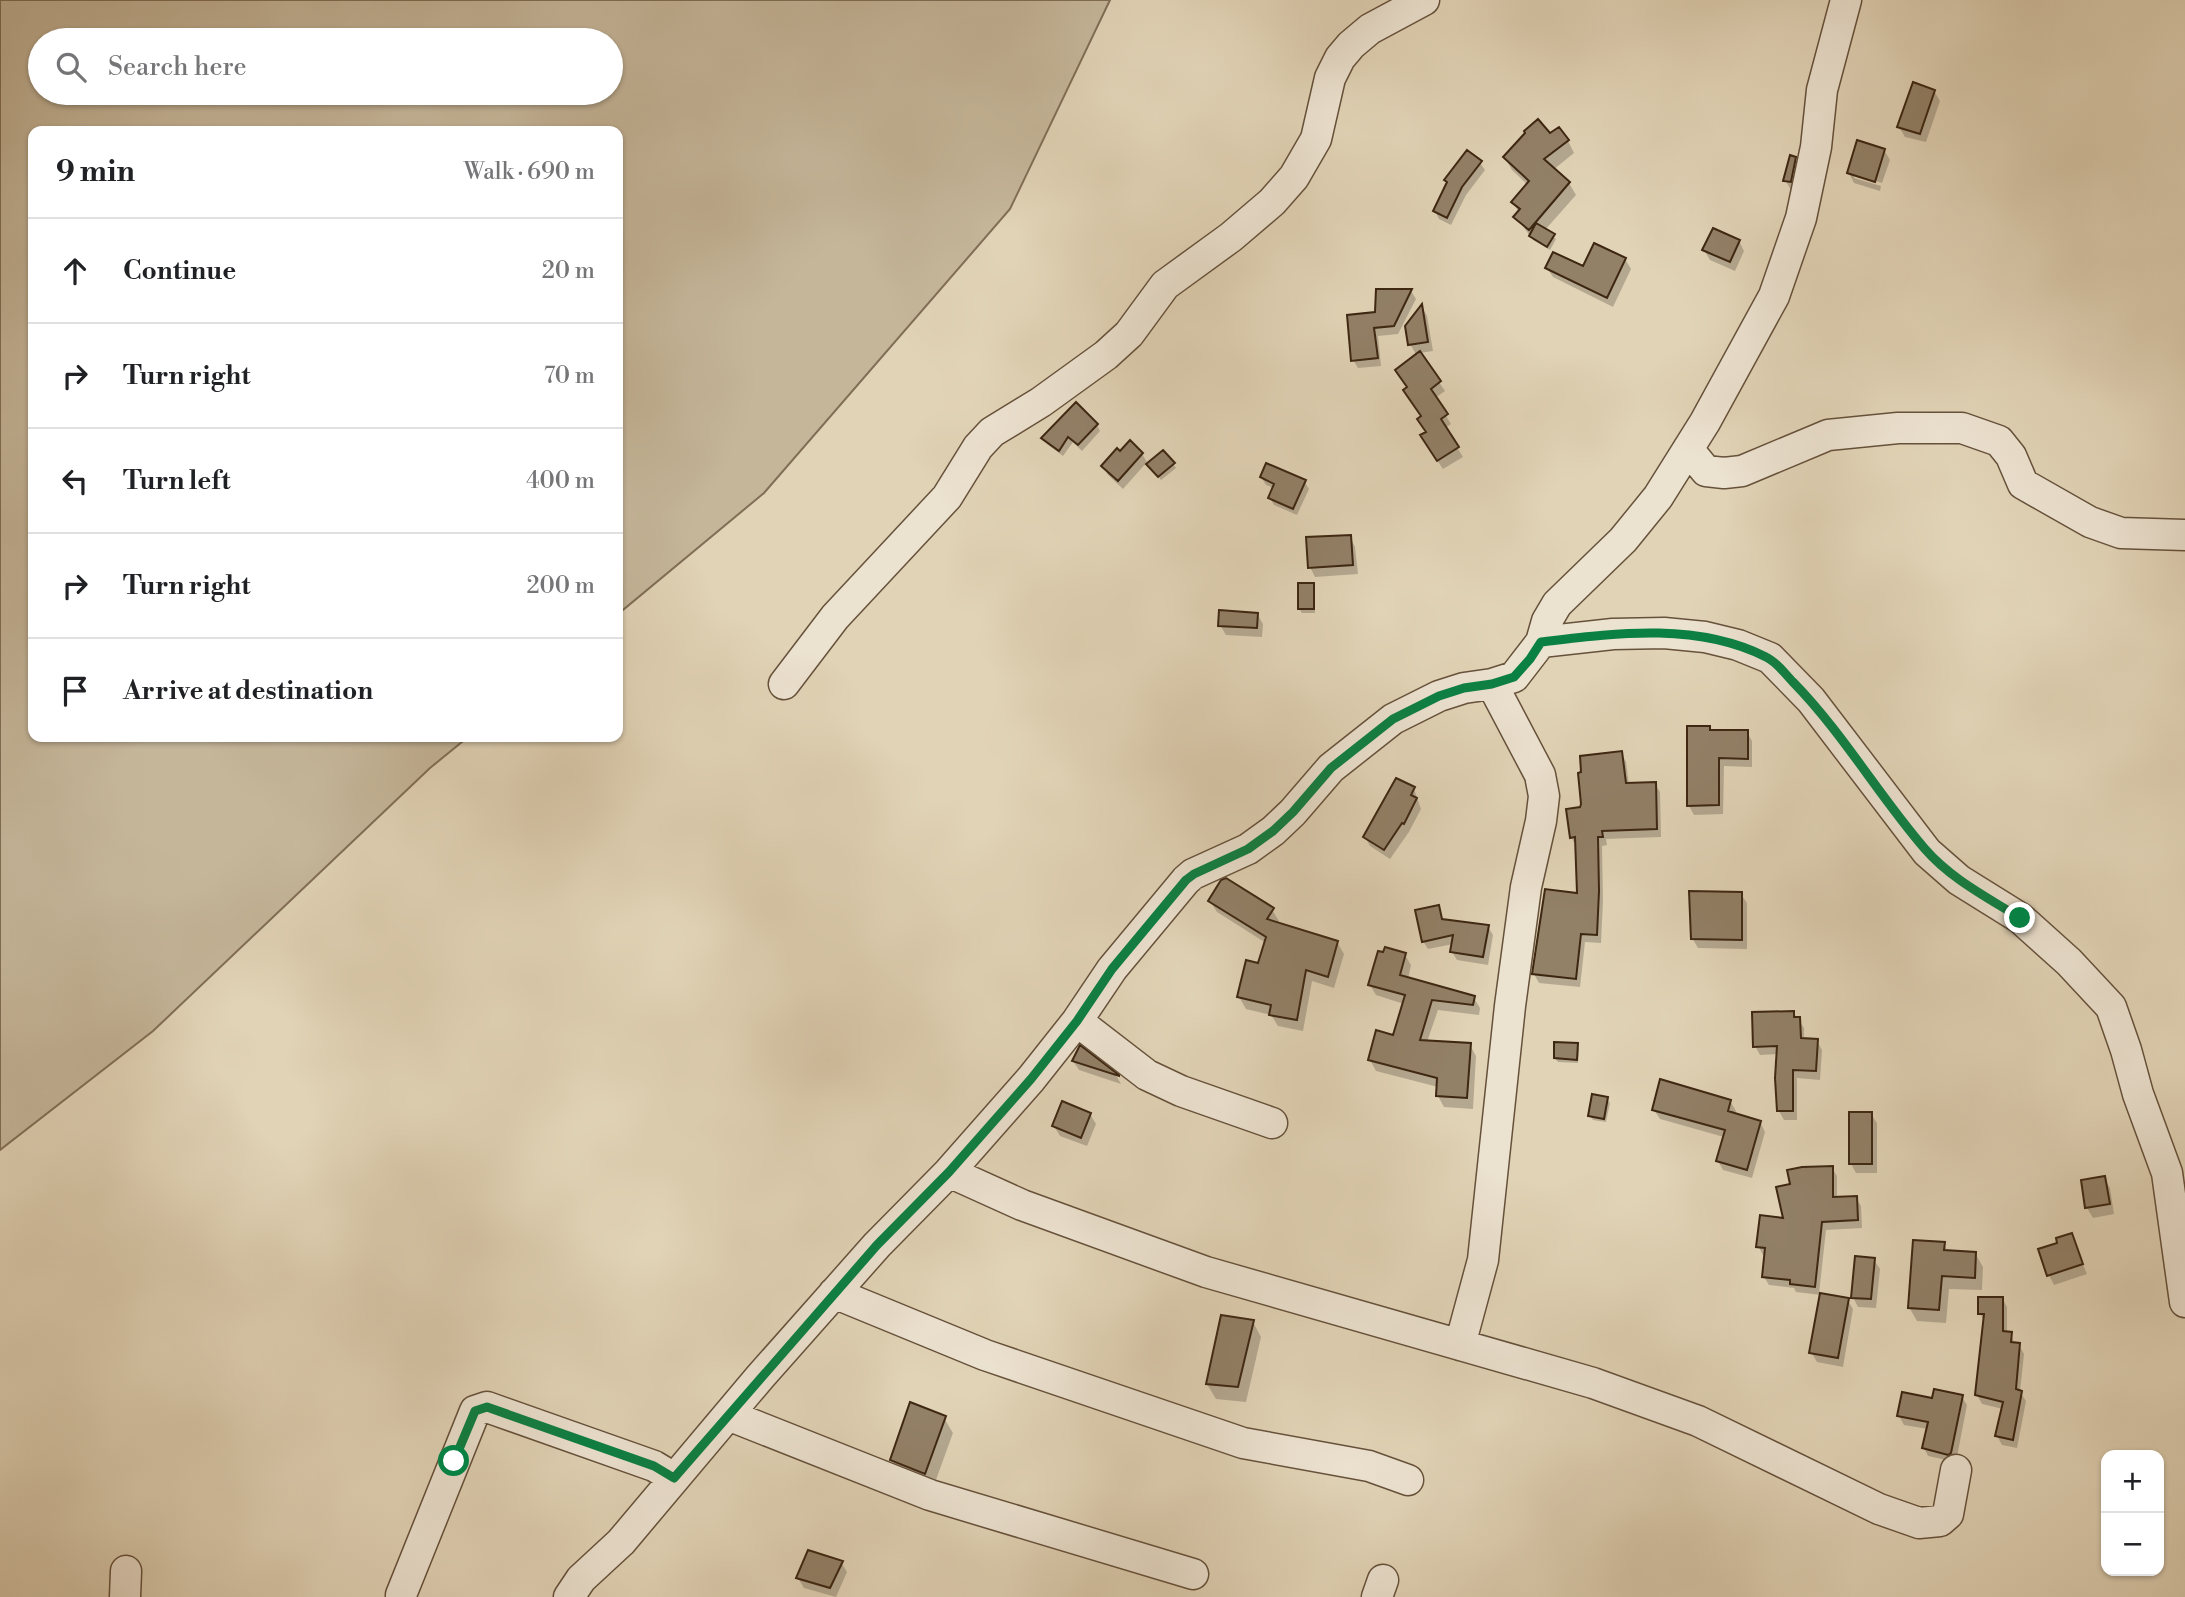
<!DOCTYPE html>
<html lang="en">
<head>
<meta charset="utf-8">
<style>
	:root { --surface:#fff; --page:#f2f2f2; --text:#202124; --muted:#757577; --line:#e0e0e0 }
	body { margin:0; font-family:"Libre Bodoni",serif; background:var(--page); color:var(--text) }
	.controls { position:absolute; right:21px; bottom:21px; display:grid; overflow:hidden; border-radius:14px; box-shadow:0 2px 5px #0004 }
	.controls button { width:63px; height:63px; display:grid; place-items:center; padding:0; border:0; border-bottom:2px solid var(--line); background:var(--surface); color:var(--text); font:35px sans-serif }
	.stop { position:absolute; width:21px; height:21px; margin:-16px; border:5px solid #0b8043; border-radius:50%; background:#fff }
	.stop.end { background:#0b8043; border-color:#fff; box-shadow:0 2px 7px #0008 }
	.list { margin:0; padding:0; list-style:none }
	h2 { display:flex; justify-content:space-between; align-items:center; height:91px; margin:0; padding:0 28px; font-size:30px }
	h2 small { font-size:23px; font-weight:400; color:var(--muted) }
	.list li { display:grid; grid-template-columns:46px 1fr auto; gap:21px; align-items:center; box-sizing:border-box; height:105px; padding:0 28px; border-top:2px solid var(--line) }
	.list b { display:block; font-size:26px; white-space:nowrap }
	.list em { font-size:23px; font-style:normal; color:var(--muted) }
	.icon { flex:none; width:38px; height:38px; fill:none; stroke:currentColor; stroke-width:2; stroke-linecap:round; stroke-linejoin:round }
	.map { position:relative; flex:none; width:2185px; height:1597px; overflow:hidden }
	.search { position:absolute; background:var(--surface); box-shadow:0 2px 5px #0004; left:28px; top:28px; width:595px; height:77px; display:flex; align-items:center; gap:18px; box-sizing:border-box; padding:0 24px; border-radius:38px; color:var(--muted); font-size:26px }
	.panel { position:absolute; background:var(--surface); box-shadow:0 2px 5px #0004; left:28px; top:126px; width:595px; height:616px; border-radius:14px }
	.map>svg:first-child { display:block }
	.green { fill:#c5b69a; stroke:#816e56; stroke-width:2; fill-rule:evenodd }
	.shadow { fill:#0003 }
	.building { fill:#928067; stroke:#3d2612; stroke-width:2 }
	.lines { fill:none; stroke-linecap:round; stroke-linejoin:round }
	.minor-casing { stroke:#66513b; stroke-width:33 }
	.minor { stroke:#ece2d0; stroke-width:30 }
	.route { stroke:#0b8043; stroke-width:9 }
</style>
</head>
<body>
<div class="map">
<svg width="2185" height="1597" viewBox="0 0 2185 1597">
	<rect width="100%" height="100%" fill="#e1d3b6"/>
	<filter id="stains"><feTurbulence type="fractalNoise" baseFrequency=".00286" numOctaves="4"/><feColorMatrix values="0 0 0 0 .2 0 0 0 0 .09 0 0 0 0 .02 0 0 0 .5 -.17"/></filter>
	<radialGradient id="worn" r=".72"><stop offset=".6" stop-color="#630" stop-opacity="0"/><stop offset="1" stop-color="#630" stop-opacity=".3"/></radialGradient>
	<!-- green -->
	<path class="green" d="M0 0H1110L1010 209 764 493 618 614V131H33V737H468L430 768 153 1031 0 1150ZM40 40H611V93H40Z"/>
	<!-- shadow -->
	<path class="shadow" d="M1934 91 1940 101 1926 142 1905 137 1899 127Z
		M1550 136 1568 141 1574 153 1553 170 1569 183 1576 195 1545 230 1556 239 1550 250 1533 240 1516 217 1519 213 1513 202 1528 185 1512 170 1505 158Z
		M1884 150 1890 160 1882 183 1854 174V178L1881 186 1880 191 1854 183 1849 173Z
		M1795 159 1800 168 1796 191 1791 190 1785 180Z
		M1480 163 1485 170 1466 195 1451 225 1439 219 1435 211Z
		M1739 241 1744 251 1735 271 1710 260 1704 250Z
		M1625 259 1631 269 1613 307 1553 277 1547 268H1583Z
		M1377 290 1411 291 1416 299 1398 334 1378 336 1381 366 1358 368 1353 360 1377 314Z
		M1422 307 1427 316 1433 351 1419 353 1445 391 1435 398 1451 424 1445 428 1463 457 1443 469 1427 445 1428 433 1422 417 1408 388 1417 356 1410 344Z
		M1097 425 1100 431 1082 451 1073 442 1063 456 1047 444 1043 438Z
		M1142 454 1147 462 1123 489 1108 475 1103 466Z
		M1173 464 1176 468 1161 480 1151 468Z
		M1261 477 1304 481 1309 489 1297 515 1274 505 1270 498 1274 488 1266 485Z
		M1350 537 1355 547 1358 574 1315 577 1310 567Z
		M1313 585 1315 589V613H1302L1299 609Z
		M1257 614 1263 624 1262 637 1226 635 1220 625Z
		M1709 728 1712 732H1747L1752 741V767L1724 766 1723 814 1694 815 1689 806Z
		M1621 753 1626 762 1629 785 1655 784 1660 792 1661 837 1606 839 1607 845 1602 846 1603 901 1601 943 1585 942 1580 987 1539 983 1534 974 1578 895 1576 846 1571 837 1581 809Z
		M1414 789 1421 809 1409 832 1390 859 1370 846 1365 837Z
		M1741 894 1747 903V949L1698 948 1692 938Z
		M1210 901 1272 910 1279 921 1277 924 1337 942 1344 954 1334 988 1312 981 1303 1031 1278 1026 1271 1015 1246 1009 1239 997 1259 965 1266 943 1217 912Z
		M1438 907 1444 921 1488 927 1493 935 1488 965 1457 960 1452 952 1453 944 1428 949 1423 941Z
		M1405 955 1411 965 1408 979 1474 998 1480 1008 1479 1015 1438 1010 1427 1042 1470 1045 1476 1056 1473 1109 1444 1107 1438 1096V1087L1376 1071 1370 1060 1394 1037 1404 1004 1376 995 1370 985Z
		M1793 1012 1804 1028V1040L1817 1041 1822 1050 1820 1080 1797 1078V1120H1784L1779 1111 1778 1054 1760 1055 1755 1046Z
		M1577 1045 1579 1049 1578 1063 1558 1062 1555 1058Z
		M1080 1048 1117 1077 1121 1084 1079 1070 1073 1061Z
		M1607 1099 1610 1103 1606 1122 1593 1120 1590 1116Z
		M1730 1101 1736 1111 1735 1115 1760 1122 1765 1132 1752 1178 1723 1170 1718 1161 1724 1137 1660 1119 1654 1110Z
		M1090 1114 1096 1124 1087 1146 1060 1136 1054 1126Z
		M1871 1114 1877 1123V1173H1856L1851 1164Z
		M1832 1168 1837 1176V1199L1856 1198 1861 1206 1862 1228 1826 1230 1819 1294 1847 1299 1853 1309 1843 1367 1817 1362 1811 1352 1821 1295 1796 1292 1794 1288 1769 1285 1764 1277 1766 1255H1763L1758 1246Z
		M2104 1178 2110 1188 2114 1214 2093 1218 2087 1208 2083 1182Z
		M2071 1235 2087 1274 2054 1285 2049 1275Z
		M1944 1244 1948 1252 1975 1253 1983 1267 1982 1290 1949 1289 1946 1323 1917 1321 1909 1307Z
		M1874 1260 1880 1269 1876 1308 1858 1307 1853 1297Z
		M2002 1298 2007 1307V1333L2011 1334 2015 1345H2019L2024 1354 2020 1392 2026 1401 2017 1448 2002 1445 1997 1436 2003 1409 1982 1404 1977 1395 1985 1322 1980 1314Z
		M1253 1322 1261 1337 1246 1402 1216 1399 1207 1384Z
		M1962 1397 1967 1405 1956 1462 1928 1456 1924 1448 1928 1429 1904 1425 1899 1416 1933 1400Z
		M944 1418 953 1433 933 1488 901 1475 892 1460Z
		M841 1562 847 1572 836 1597 804 1588 798 1578Z"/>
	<!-- building -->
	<path class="building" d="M1913 82 1935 90 1920 134 1897 127Z
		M1538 119 1550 133 1559 127 1569 140 1544 159 1570 182 1529 230 1513 217 1520 209 1511 202 1529 181 1503 157 1525 133 1524 131Z
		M1857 140 1885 149 1875 182 1847 173Z
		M1467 150 1482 161 1462 187 1447 218 1433 211 1447 182 1444 180Z
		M1790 155 1796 157 1791 182 1783 181Z
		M1536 223 1555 234 1547 247 1529 236Z
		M1713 228 1740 240 1730 262 1702 250Z
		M1594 243 1626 258 1607 298 1545 268 1553 252 1583 266Z
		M1376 289H1412L1394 326 1374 328 1378 358 1351 361 1347 315 1375 312Z
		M1422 304 1428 342 1408 345 1405 326Z
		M1420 351 1441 381 1431 389 1448 414 1441 419 1459 447 1437 461 1420 435 1426 432 1417 419 1421 416 1403 390 1407 387 1395 370Z
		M1076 402 1098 424 1078 445 1068 437 1059 451 1041 438Z
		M1130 440 1143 453 1118 481 1101 466 1117 448 1120 451Z
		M1163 450 1175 463 1158 477 1146 464Z
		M1266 463 1306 480 1293 509 1268 498 1274 484 1260 477Z
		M1351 535 1353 565 1308 568 1306 537Z
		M1298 583H1314V609H1298Z
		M1219 610 1258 613 1257 628 1218 626Z
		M1687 726H1710V730H1748V759L1719 758V805L1687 806Z
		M1622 751 1626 783 1656 782 1657 829 1602 831 1603 837H1598L1599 891 1597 935 1581 934 1576 979 1532 974 1545 889 1577 893 1575 837 1570 838 1566 809 1580 807 1581 804 1578 773 1581 772 1580 756Z
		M1396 778 1415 787 1411 795 1417 798 1404 824 1402 823 1384 850 1363 837Z
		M1226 878 1274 908 1267 919 1338 941 1328 977 1306 970 1297 1020 1269 1015 1271 1005 1237 997 1246 960 1258 963 1266 937 1208 901 1221 880Z
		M1689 891 1742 892V940L1691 939Z
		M1439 905 1442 919 1489 925 1483 957 1450 952 1453 935 1422 942 1415 910Z
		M1385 947 1406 953 1400 975 1475 996 1473 1005 1432 1000 1420 1040 1471 1043 1467 1098 1436 1096 1437 1078 1368 1060 1376 1030 1393 1035 1405 995 1368 985 1378 951 1383 952Z
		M1794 1011V1017H1800L1801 1038 1818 1039 1816 1071 1793 1070V1111H1777L1775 1078 1777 1046 1753 1047 1752 1012Z
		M1554 1042 1578 1043 1577 1060 1554 1058Z
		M1080 1045 1119 1075V1076L1072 1061Z
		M1660 1079 1731 1100 1728 1111 1761 1121 1747 1170 1716 1161 1725 1130 1652 1110Z
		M1592 1094 1608 1097 1604 1119 1588 1116Z
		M1062 1101 1091 1113 1081 1138 1052 1126Z
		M1849 1112H1872V1164H1849Z
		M1833 1166V1197L1857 1196 1858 1220 1822 1222 1815 1287 1790 1284V1280L1762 1277 1765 1248 1756 1247 1760 1215 1783 1218 1776 1187 1790 1184 1787 1170 1802 1167Z
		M2105 1176 2110 1204 2085 1208 2081 1180Z
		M2072 1233 2083 1264 2047 1276 2038 1249 2057 1243 2056 1238Z
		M1913 1240 1945 1242 1944 1250 1976 1252 1975 1278 1942 1276 1939 1310 1908 1308Z
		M1855 1256 1875 1258 1871 1299 1851 1298Z
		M1820 1293 1849 1298 1838 1358 1809 1353Z
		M1978 1297H2003V1331L2012 1332 2011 1342 2020 1343 2016 1389 2022 1391 2013 1440 1995 1436 2003 1402 1975 1395 1984 1314H1978Z
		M1221 1315 1254 1320 1238 1387 1206 1384Z
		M1934 1389 1963 1395 1951 1453 1948 1455 1922 1448 1928 1422 1897 1416 1902 1392 1932 1398Z
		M910 1402 946 1416 925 1474 890 1460Z
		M808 1550 843 1561 830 1588 796 1578Z"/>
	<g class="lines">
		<!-- minor casing -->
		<g class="minor-casing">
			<path id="minor" d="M1688 449 1706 471 1724 473 1742 471 1828 435 1898 428H1962L1999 441 2011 456 2023 484 2090 522 2121 533 2185 535
				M1541 642 1547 621 1557 604 1623 540 1658 497 1705 422 1774 296 1801 218 1816 147 1822 90 1846 0
				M784 684 835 617 947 497 978 447 992 432 1041 402 1106 355 1129 334 1165 285 1231 237 1272 202 1294 177 1316 139 1330 78 1340 58 1351 45 1370 29 1424 0
				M1077 1021 1147 1075 1181 1091 1272 1123
				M949 1172 1022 1205 1206 1272 1593 1383 1698 1421 1879 1509 1919 1523 1940 1521 1948 1514 1956 1470
				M834 1293 985 1355 1243 1443 1369 1466 1408 1480
				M1460 1345 1483 1260 1510 1006 1526 887 1541 821 1544 796 1540 775 1492 684
				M728 1415 930 1495 1193 1574
				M401 1595 475 1411 487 1407 654 1466 674 1478
				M125 1597 126 1571
				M569 1597 581 1579 621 1542 760 1377 877 1245 949 1172 1031 1079 1077 1021 1112 969 1186 880 1193 874 1248 849 1273 831 1293 812 1331 768 1393 719 1439 696 1464 688 1492 684 1514 677 1541 642 1613 634 1664 633 1705 637 1738 645 1770 658 1811 700 1927 852 1959 880 2020 918 2069 962 2111 1007 2126 1050 2138 1094 2167 1173 2185 1302
				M1377 1597 1383 1580"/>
		</g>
		<!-- minor -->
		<use href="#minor" class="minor"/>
	</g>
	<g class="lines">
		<!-- route -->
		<path class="route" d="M454 1461 475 1411 487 1407 654 1466 674 1478 877 1245 949 1172 1031 1079 1077 1021 1112 969 1186 880 1194 874 1248 849 1273 831 1293 812 1331 768 1393 719 1439 696 1464 688 1492 684 1514 677 1530 659 1541 642C1616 633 1697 622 1766 657 1777 662 1785 674 1793 682 1843 733 1879 796 1925 849 1951 879 1987 897 2020 918"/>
	</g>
	<rect width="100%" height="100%" filter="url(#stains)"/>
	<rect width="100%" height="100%" fill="url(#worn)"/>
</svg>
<div class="controls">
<button>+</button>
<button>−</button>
</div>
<div class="stop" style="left:454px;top:1461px"></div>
<div class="stop end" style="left:2020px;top:918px"></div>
<div class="search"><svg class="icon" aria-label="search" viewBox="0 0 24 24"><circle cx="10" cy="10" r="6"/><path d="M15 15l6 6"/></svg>Search here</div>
<section class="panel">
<h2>9 min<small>Walk · 690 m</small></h2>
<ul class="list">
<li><svg class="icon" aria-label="ahead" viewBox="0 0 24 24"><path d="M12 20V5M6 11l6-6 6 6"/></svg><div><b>Continue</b></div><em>20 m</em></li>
<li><svg class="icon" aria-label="right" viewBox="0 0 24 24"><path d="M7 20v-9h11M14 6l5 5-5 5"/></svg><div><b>Turn right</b></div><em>70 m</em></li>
<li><svg class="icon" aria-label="left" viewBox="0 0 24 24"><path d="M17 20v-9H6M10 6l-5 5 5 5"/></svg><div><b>Turn left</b></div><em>400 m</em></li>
<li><svg class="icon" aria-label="right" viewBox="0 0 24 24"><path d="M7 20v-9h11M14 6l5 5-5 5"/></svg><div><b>Turn right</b></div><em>200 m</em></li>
<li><svg class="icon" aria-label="arrive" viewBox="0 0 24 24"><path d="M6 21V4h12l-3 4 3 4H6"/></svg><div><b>Arrive at destination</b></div></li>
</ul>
</section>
</div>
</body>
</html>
